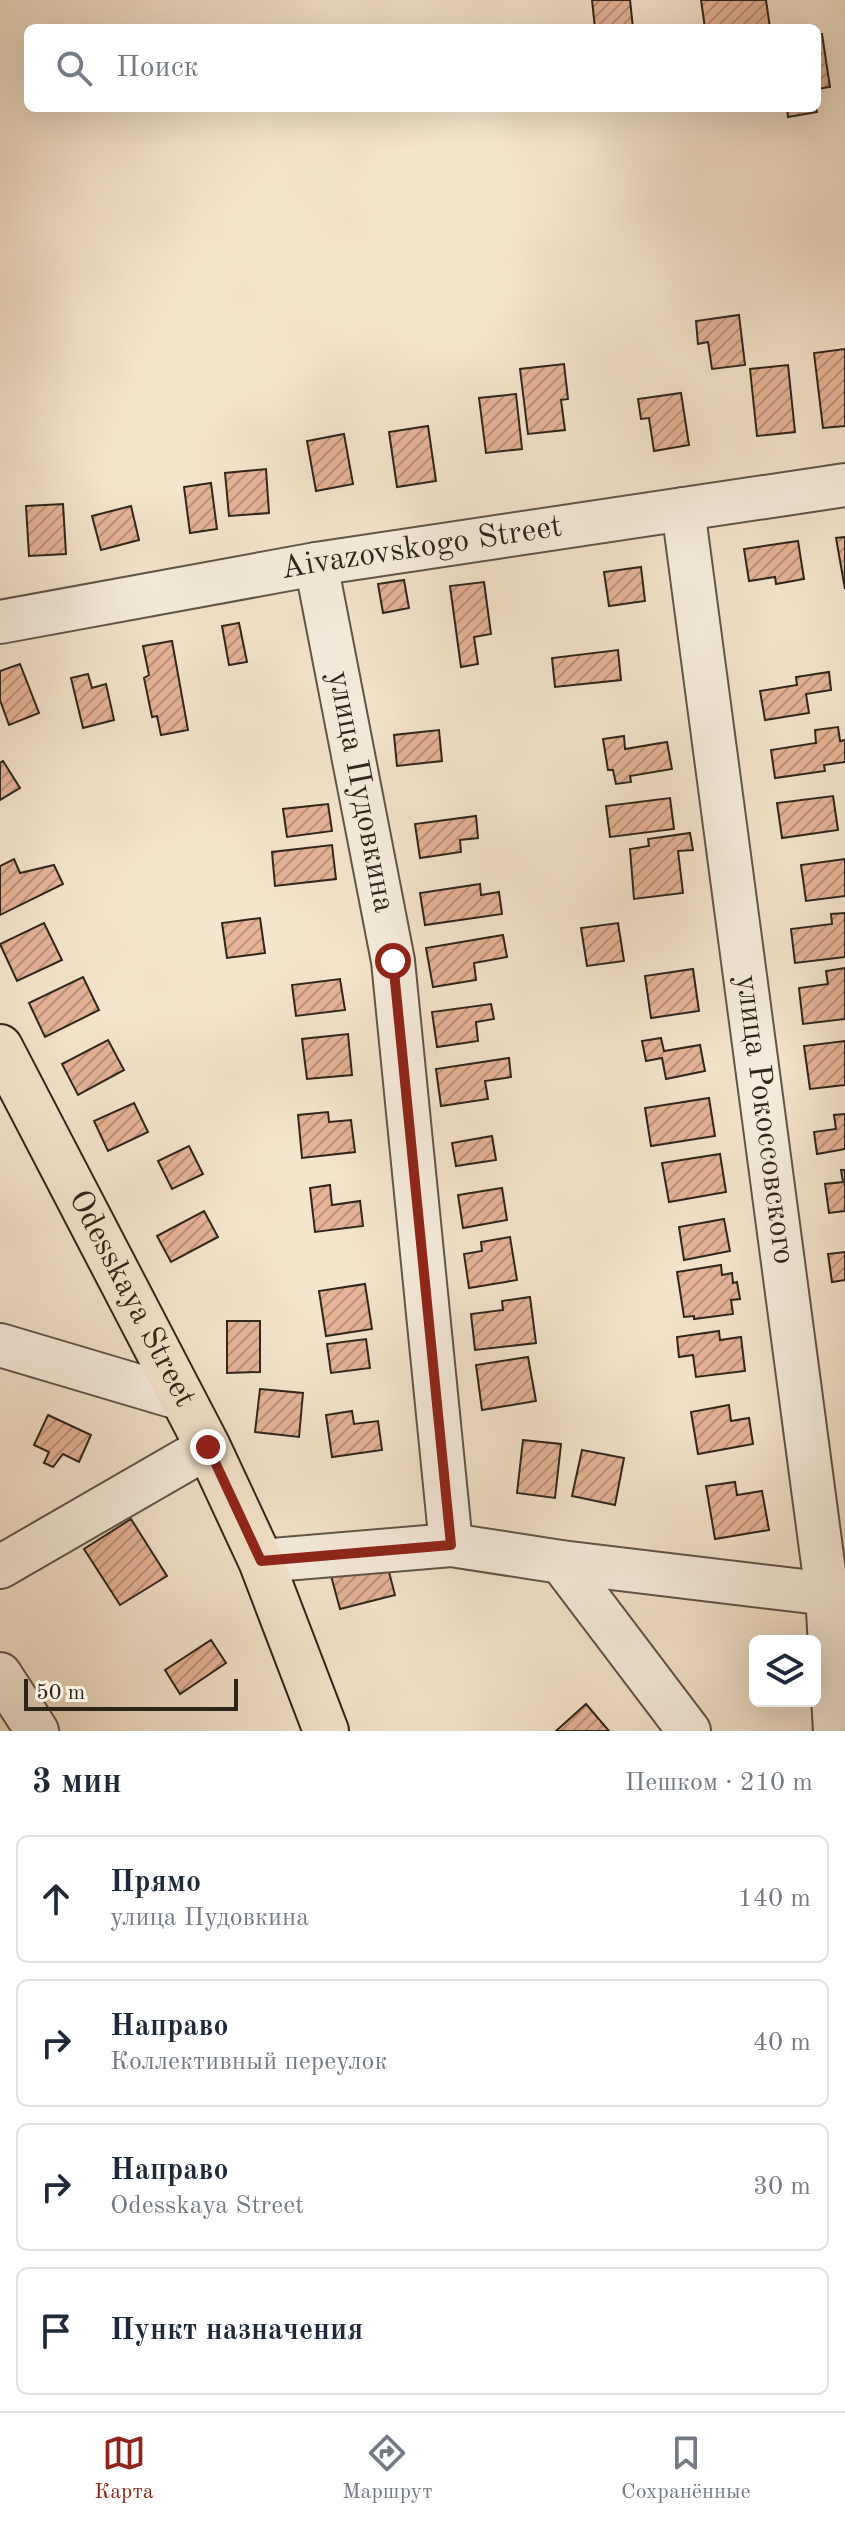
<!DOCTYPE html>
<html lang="ru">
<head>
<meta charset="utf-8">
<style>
	:root { --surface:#fff; --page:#f6f6f7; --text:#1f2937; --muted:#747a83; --line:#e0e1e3; --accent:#8f2418 }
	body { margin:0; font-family:"Old Standard TT",serif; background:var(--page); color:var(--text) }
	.controls { position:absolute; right:24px; bottom:24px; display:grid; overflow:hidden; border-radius:12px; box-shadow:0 8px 32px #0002 }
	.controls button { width:72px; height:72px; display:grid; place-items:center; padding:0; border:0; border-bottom:2px solid var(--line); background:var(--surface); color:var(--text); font:40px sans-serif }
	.scale { position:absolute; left:24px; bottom:20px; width:214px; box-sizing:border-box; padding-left:8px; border:4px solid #2e251a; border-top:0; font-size:22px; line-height:28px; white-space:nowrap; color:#2e251a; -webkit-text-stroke:6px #f8eede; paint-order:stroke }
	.stop { position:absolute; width:24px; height:24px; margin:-18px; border:6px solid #8f2418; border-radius:50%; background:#fff }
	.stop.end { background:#8f2418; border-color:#fff; box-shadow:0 2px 8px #0008 }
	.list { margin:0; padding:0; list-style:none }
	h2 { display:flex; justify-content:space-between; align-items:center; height:104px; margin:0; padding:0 32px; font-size:34px }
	h2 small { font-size:26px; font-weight:400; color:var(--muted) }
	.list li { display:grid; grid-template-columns:52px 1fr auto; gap:24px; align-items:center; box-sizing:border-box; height:128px; margin:0 16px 16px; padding:0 16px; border:2px solid var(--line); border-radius:12px }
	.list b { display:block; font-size:30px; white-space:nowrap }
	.list p { margin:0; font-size:26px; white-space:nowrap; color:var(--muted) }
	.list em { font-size:26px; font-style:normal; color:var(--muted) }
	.icon { flex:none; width:44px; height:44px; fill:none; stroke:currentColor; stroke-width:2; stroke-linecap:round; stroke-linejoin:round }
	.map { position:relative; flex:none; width:845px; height:1731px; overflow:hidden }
	.search { position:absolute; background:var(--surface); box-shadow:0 8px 32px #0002; left:24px; right:24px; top:24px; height:88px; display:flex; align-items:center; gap:20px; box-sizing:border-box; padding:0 28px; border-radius:12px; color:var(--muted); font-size:30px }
	.sheet { height:680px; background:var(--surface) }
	nav { display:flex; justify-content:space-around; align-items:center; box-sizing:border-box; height:112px; border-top:2px solid var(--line); background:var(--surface); font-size:22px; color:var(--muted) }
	nav a { display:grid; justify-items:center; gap:4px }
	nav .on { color:var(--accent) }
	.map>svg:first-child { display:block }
	.building { fill:url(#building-hatch); stroke:#2e251a; stroke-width:2 }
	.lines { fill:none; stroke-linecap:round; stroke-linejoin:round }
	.minor-casing { stroke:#605546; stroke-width:46 }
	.major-casing { stroke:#2e251a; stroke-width:48 }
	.minor { stroke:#f8eede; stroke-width:42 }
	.major { stroke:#f5e5cc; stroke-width:44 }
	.route { stroke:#8f2418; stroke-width:10 }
	.labels { text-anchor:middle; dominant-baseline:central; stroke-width:6; stroke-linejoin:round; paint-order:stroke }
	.street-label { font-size:32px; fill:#2e251a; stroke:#f8eede }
</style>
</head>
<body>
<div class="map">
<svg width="845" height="1731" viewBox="0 0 845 1731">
	<defs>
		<pattern id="building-hatch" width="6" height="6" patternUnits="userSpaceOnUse" patternTransform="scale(2)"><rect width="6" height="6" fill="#e6b598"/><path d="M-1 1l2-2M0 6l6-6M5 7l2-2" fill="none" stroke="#bb937b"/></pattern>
	</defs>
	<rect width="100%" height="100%" fill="#f5e5cc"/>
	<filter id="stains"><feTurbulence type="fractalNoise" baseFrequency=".0025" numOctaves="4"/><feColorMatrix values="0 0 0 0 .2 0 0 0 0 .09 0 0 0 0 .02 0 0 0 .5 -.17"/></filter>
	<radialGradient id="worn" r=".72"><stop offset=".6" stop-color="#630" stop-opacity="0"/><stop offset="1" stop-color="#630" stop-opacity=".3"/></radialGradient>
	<!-- building -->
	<path class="building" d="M592 0H630L633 28H595Z
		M701 0H766L770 28H705Z
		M817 34H822L830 87 817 89Z
		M787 108H816L817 112 788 117Z
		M739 315 745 365 712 369 708 342 698 344 696 321Z
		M845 349V426L823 428 814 353Z
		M564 364 568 399 561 400 565 430 528 434 520 369Z
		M788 365 795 432 757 436 750 369Z
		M681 393 689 445 654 451 649 418 641 419 638 399Z
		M516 394 522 449 486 453 479 398Z
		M428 426 436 481 397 487 389 432Z
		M344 434 353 484 316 491 307 441Z
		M266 469 269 513 229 516 225 473Z
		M211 483 217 529 190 533 184 487Z
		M63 504 66 554 29 556 26 506Z
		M131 506 139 540 101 550 92 516Z
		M845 537V589L836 538Z
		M798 541 804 579 776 584 775 577 749 581 744 549Z
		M641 567 645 601 609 606 604 572Z
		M404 580 409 608 383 613 378 584Z
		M484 582 491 634 474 637 478 664 461 667 450 586Z
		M239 623 247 662 229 665 222 626Z
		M172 641 188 730 161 735 157 716 152 717 144 678 149 675 143 646Z
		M618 650 621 680 555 687 552 658Z
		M20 664 39 713 9 725 0 700V671Z
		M829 672 831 690 806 694 809 713 765 720 760 691 797 685 796 677Z
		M88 674 92 688 106 684 114 720 83 728 71 678Z
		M838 727 840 741 845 740V762L824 765 825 771 775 778 771 750 816 743 815 730Z
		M439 730 442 761 397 766 394 735Z
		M624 736 625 749 667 742 672 769 630 776 631 782 616 784 613 770H608L603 739Z
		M3 761 20 788 0 800V763Z
		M833 796 838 830 782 838 777 803Z
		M670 798 674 829 610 837 606 806Z
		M328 804 332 831 287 837 283 809Z
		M476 816 478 838 460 840 461 852 420 858 415 824Z
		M690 833 693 850 678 851 683 893 634 899 630 849 649 846 648 839Z
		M332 845 336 879 275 886 272 852Z
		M14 859 20 873 54 865 63 884 0 915V866Z
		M845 859V896L806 901 801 865Z
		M480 884 481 895 499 892 502 914 425 925 420 893Z
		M845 913V957L795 963 791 929 832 924 831 914Z
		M260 918 265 953 227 958 222 923Z
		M44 923 62 960 17 981 0 944Z
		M618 923 624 961 587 966 581 928Z
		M503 935 507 957 474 963 476 980 433 987 426 948Z
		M845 968V1019L803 1024 799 988 828 984 826 971Z
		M693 969 699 1011 651 1018 645 976Z
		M83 977 99 1010 45 1037 29 1003Z
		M340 979 345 1010 296 1016 292 985Z
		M491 1004 494 1019 476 1022 478 1041 437 1047 432 1012Z
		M348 1034 352 1075 307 1079 302 1039Z
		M661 1038 664 1051 700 1045 705 1071 666 1079 662 1058 646 1061 642 1041Z
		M108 1040 124 1070 78 1095 62 1064Z
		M845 1041V1085L810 1089 804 1046Z
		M509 1058 511 1077 485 1081 488 1099 441 1106 436 1069Z
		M709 1098 715 1136 651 1146 645 1108Z
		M134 1103 148 1132 108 1151 94 1121Z
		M328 1112 329 1122 351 1120 355 1152 302 1158 298 1115Z
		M845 1114V1149L817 1154 814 1132 836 1129 834 1115Z
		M492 1136 496 1160 456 1166 452 1143Z
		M189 1146 203 1174 172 1189 158 1161Z
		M720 1154 726 1192 669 1202 662 1163Z
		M841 1170H845V1211L829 1213 825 1184 843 1182Z
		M330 1185 332 1205 360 1201 363 1226 315 1232 310 1188Z
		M502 1188 507 1220 463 1228 458 1195Z
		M204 1211 218 1237 171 1262 157 1236Z
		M724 1219 730 1251 684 1260 679 1227Z
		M510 1237 517 1280 469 1288 464 1254 482 1251 481 1242Z
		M845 1252V1280L832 1282 828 1254Z
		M721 1265 722 1275 732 1273 733 1283 737 1282 740 1299 731 1300 733 1314 694 1319V1316L684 1317 677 1272Z
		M365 1284 372 1329 326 1336 319 1291Z
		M530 1297 536 1343 475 1350 471 1314 503 1310 502 1301Z
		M227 1321H260V1372L227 1373Z
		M719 1331 720 1340 741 1337 745 1371 696 1377 693 1355 679 1357 677 1337Z
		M366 1339 370 1368 331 1373 327 1344Z
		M528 1357 536 1401 482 1410 476 1365Z
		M260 1389 303 1393 299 1437 255 1432Z
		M729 1405 731 1421 749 1418 753 1444 698 1454 691 1412Z
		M352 1411 354 1424 378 1421 382 1450 332 1457 326 1415Z
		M48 1415 91 1435 79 1462 63 1454 53 1467 44 1463 49 1452 34 1445Z
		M523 1440 561 1444 555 1498 517 1493Z
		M582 1450 624 1458 615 1505 572 1496Z
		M735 1482 737 1495 762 1491 769 1530 715 1539 706 1486Z
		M131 1519 167 1576 120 1605 84 1549Z
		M385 1557 395 1595 340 1609 330 1572Z
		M211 1640 226 1663 180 1694 165 1670Z
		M586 1704 609 1731H556Z"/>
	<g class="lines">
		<!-- minor casing -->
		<g class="minor-casing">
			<g id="minor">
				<path id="s1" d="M683 509 827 1594 835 1731"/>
				<path id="s2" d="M316 564 393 961 451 1545"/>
				<path id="s3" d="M0 622 316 564 845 485"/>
				<path d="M0 1345 182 1399"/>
				<path d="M261 1561 451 1545 561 1562 845 1596"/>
				<path d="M561 1562 689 1731"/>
				<path d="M0 1567 208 1447"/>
				<path d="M0 1674 37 1731"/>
			</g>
		</g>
		<!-- major casing -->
		<g class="major-casing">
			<g id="major">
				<path id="s4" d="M0 1047 208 1447 261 1561 326 1731"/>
			</g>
		</g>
		<!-- minor -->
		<use href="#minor" class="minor"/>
		<!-- major -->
		<use href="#major" class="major"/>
	</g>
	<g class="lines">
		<!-- route -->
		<path class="route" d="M208 1447 261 1561 451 1545 393 961"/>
	</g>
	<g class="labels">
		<!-- street labels -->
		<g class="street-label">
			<text stroke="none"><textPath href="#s3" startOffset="428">Aivazovskogo Street</textPath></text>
			<text stroke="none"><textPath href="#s2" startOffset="232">улица Пудовкина</textPath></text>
			<text stroke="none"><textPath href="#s1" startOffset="616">улица Рокоссовского</textPath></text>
			<text stroke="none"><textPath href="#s4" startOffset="284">Odesskaya Street</textPath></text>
		</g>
	</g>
	<rect width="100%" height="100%" filter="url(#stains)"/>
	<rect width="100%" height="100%" fill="url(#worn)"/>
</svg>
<div class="controls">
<button><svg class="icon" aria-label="layers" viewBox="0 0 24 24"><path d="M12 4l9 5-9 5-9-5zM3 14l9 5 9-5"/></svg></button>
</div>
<div class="scale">50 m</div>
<div class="stop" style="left:393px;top:961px"></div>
<div class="stop end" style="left:208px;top:1447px"></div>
<div class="search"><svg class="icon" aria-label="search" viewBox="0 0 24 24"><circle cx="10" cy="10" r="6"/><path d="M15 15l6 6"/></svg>Поиск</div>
</div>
<section class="sheet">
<h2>3 мин<small>Пешком · 210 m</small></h2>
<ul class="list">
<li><svg class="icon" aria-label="ahead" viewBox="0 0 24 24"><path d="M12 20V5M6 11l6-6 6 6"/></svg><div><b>Прямо</b><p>улица Пудовкина</p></div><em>140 m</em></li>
<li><svg class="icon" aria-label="right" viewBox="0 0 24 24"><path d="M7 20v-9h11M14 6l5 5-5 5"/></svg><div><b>Направо</b><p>Коллективный переулок</p></div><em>40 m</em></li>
<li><svg class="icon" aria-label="right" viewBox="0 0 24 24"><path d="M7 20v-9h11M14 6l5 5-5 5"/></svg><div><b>Направо</b><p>Odesskaya Street</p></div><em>30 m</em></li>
<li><svg class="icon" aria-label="arrive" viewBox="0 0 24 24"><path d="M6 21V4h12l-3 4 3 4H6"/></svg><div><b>Пункт назначения</b></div></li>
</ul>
</section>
<nav>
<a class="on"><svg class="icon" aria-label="map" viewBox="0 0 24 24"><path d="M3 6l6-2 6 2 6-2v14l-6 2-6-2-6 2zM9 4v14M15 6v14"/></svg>Карта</a>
<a><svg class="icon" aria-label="directions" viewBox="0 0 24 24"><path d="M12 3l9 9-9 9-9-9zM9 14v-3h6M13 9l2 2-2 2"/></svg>Маршрут</a>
<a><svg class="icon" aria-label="saved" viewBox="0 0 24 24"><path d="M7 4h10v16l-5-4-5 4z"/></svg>Сохранённые</a>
</nav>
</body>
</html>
